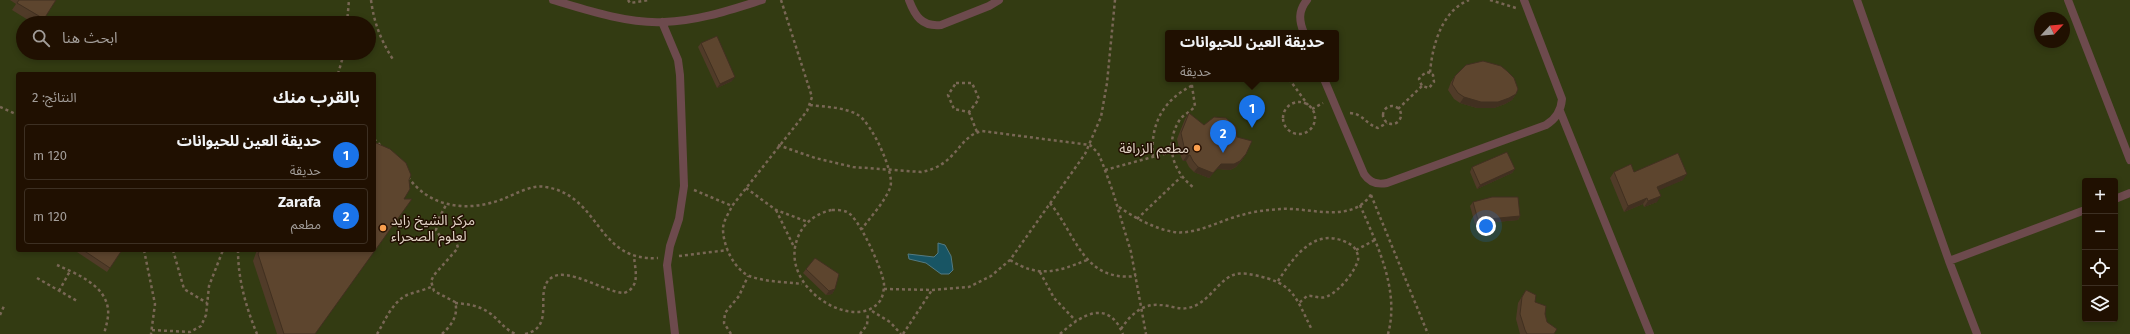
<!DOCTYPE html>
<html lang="ar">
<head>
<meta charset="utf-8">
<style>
	:root { --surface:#201001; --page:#28190b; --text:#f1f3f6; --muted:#a29d99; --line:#3d3023; --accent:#1a73e8 }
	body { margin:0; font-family:"Fira Sans","Noto Sans Arabic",sans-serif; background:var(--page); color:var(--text); direction:rtl }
	.controls { position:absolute; right:12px; bottom:12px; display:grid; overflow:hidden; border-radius:4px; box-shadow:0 2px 6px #0003 }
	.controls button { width:36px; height:36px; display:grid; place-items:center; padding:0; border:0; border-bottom:1px solid var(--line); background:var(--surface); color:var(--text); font:20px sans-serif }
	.compass { position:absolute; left:2034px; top:12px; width:36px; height:36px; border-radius:50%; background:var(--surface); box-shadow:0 2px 6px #0003; rotate:64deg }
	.you { position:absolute; left:1486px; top:226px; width:14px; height:14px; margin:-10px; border:3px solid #fff; border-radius:50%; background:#1a73e8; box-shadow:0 0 0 6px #1a73e833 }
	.badge { display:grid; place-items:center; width:26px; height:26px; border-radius:50%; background:var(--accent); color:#fff; font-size:13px; font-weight:700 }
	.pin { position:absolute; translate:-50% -33px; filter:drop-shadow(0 1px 2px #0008) }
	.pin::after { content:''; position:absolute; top:21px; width:14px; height:12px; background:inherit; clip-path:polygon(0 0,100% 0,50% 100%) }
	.popup { position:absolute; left:1165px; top:30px; width:174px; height:52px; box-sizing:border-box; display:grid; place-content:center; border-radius:4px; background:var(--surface); filter:drop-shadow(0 1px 3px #0005); font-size:13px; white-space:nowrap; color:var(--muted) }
	.popup b { font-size:15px; color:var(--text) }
	.popup::after { content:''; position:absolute; left:50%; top:100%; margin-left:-8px; border:8px solid transparent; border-top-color:var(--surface) }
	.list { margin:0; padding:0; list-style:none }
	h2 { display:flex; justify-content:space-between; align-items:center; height:52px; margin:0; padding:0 16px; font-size:17px }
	h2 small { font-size:13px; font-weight:400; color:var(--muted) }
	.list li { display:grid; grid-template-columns:26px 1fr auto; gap:12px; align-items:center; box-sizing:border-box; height:56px; margin:0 8px 8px; padding:0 8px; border:1px solid var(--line); border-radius:4px }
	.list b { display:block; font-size:15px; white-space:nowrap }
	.list p { margin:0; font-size:13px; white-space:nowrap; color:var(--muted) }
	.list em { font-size:13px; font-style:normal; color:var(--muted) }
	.icon { flex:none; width:22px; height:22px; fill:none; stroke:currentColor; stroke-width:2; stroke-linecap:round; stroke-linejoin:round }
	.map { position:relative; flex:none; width:2130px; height:334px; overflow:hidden; direction:ltr }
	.search { position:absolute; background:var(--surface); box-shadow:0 2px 6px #0003; left:16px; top:16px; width:360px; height:44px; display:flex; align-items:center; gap:10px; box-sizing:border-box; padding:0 14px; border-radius:22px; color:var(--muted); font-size:15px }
	.panel { position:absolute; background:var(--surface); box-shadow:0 2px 6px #0003; left:16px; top:72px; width:360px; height:180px; border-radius:4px; direction:rtl }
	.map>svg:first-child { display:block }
	.green { fill:#333b12; fill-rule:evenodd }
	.water { fill:#185564; stroke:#547a81 }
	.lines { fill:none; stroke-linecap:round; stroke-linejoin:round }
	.path { stroke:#796755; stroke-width:2.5; stroke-dasharray:3 3; stroke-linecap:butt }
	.service { stroke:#6d4a4d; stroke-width:8 }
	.wall { fill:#503b28 }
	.shaded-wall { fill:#413020 }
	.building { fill:#5d452e; stroke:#413020 }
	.poi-dot { fill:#fa9f4e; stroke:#210d00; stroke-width:1.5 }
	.labels { text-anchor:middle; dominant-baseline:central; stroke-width:3; stroke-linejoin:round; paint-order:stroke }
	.poi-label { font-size:14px; fill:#e0d2c4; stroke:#210d00; text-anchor:end }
</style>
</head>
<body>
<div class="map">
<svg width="2130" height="334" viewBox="0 0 2130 334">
	<rect width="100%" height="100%" fill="#2b1601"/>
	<!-- green -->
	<path class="green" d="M0 0H2130V334H0ZM2040 18H2064V42H2040ZM23 23H369V53H23ZM1168 33H1336V79H1168ZM18 74H374V250H18ZM2085 181H2115V319H2085Z"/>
	<!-- water -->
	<path class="water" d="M938 243 945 245 951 256 953 270 949 274H941L926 263 909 259 908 254 934 257 938 253Z"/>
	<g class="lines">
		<!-- path -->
		<path class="path" d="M371 0C374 23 381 41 394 61
			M628 0 630 3 649 0
			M781 0 812 97 807 111 732 206C729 213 723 221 723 229 723 246 735 272 752 277 768 282 786 282 802 284
			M1490 0 1516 8
			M347 23 349 0
			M1430 73 1427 72 1421 76 1419 79 1422 86 1429 88 1434 82 1433 75 1430 73C1432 47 1441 11 1469 0
			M338 74 344 53
			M1191 79 1195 106C1191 112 1183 114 1179 121 1165 144 1172 171 1193 187
			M1289 79 1308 105
			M956 83H972L979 99 969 112 954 109 948 95Z
			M1283 118a16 16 0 1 1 32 0a16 16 0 1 1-32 0Z
			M810 105C825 107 845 107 858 115 871 122 896 174 890 188 884 203 871 216 862 229
			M1383 115a9 9 0 1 1 18 0a9 9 0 1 1-18 0Z
			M0 107 18 115
			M1312 109 1323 103
			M1398 109 1422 86
			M969 112 977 132
			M1350 113C1364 114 1365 124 1378 128L1387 123
			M374 139 381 146
			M778 145 815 158 853 167 921 172C957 166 958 136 982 131L1090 145 1098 153 1102 162 1113 192 1131 252 1146 334
			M1153 157C1150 124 1163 100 1193 85
			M1105 170 1171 152
			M408 177C431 209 469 212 503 199 516 194 532 184 546 187 601 196 596 262 658 258
			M746 188 776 210 808 222
			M694 190 732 206
			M1371 195 1428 334
			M1050 203C1077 236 1083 282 1136 276
			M1360 205C1377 245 1400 290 1388 334
			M1119 207C1135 218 1155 229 1174 232 1197 235 1220 220 1242 215 1255 211 1268 210 1281 209 1311 207 1352 225 1372 193
			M776 210 794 247
			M832 210C837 210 843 210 847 212 859 217 883 271 884 284 884 290 883 296 880 301 855 334 777 287 798 237 804 222 817 213 832 210Z
			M1137 219 1181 177
			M144 250 155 304 151 334
			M173 250 184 289 207 303
			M238 250C238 280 246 307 257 334
			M1356 250 1375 240
			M679 256 728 250
			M1010 260C1039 278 1057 272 1087 260
			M57 265C77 274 105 285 108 309 109 317 106 326 104 334
			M1040 272 1054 298 1076 321
			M37 278 77 301
			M1278 281C1295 255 1317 223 1353 246 1356 250 1359 255 1358 260 1355 272 1339 291 1328 296 1321 300 1314 295 1307 296L1299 303
			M884 289 933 290 969 287 991 276 1010 260 1085 154 1101 117 1107 83 1115 0
			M59 291 70 271
			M455 303C468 304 481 306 491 314 500 321 505 330 516 334
			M872 311 890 322 901 334
			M0 315 4 306
			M1121 329C1130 315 1143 303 1160 305 1169 305 1179 310 1187 308 1204 306 1214 288 1226 279 1235 272 1244 273 1254 275 1294 283 1295 296 1312 330
			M152 330 190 332 201 326 206 315 209 286 223 250
			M377 334C385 321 392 302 407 295 415 292 424 290 431 287
			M442 334C451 326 459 315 455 302L434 291 431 281 434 275 458 248 456 241 440 236 436 230 438 220 446 205
			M525 334C557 327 533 291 551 278 567 266 604 292 624 293 641 287 635 270 634 256
			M731 334 724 323 725 313 739 296 748 276
			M860 334 867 325 868 313
			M903 334 932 290
			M1060 334C1081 315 1108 298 1123 334"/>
		<!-- service -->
		<path class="service" d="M553 0C586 10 629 24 664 22 698 21 730 10 762 0
			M909 0C915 16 922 27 941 25L989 6 999 0
			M1857 0 1949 261 1977 334
			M2068 0 2130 160
			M662 22 678 60 680 75 684 186 679 219 670 246 667 265 675 334
			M1304 33C1299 21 1298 11 1307 0
			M1324 79 1364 174C1370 183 1377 185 1387 183L1546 125C1556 119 1561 111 1562 99L1524 0
			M1560 111 1650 334
			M2115 199 2130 193
			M1949 261 2085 210"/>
	</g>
	<!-- wall -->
	<path class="wall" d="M10 0H56L41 23H33L12 10 16 4Z
		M701 43 732 81 717 88 698 47Z
		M1455 76 1516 94 1512 100 1505 104 1494 108H1477L1460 103 1454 99 1448 90 1451 82Z
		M1189 113 1204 125 1237 137 1246 154 1242 160 1236 167 1230 170 1217 169 1209 178 1194 172 1189 167 1186 161H1183L1181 157 1177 139 1185 119Z
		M1472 167 1515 169 1512 173 1477 189 1470 172Z
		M1614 172H1634L1683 180 1658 190 1657 202 1644 207 1643 204 1624 212 1610 178Z
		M1473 202 1520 216 1518 220 1475 224 1470 206Z
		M74 250H122L107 272Z
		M257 250H374L315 334H277L253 261Z
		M806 269 835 289 832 294 826 295 803 273Z
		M1526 290 1535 302 1545 314 1547 322 1554 334H1520L1516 319 1518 303Z"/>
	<!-- shaded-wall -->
	<path class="shaded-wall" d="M735 77 732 81 717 88 720 84Z
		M1516 94 1512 100 1505 104 1494 108H1477L1460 103 1464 97Z
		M1246 154 1242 160 1236 167 1230 170 1217 169 1209 178 1194 172 1198 167 1221 164Z
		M1187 155H1190L1186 161H1183Z
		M1515 169 1512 173 1477 189 1480 185Z
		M1687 174 1683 180 1653 193 1657 187Z
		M1661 196 1657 202 1644 207 1648 201Z
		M1647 198 1643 204 1624 212 1628 206Z
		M1520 216 1518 220 1475 224 1478 220Z
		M835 289 832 294 826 295 829 291Z"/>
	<!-- building -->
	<path class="building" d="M19 0H56L44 19 17 3Z
		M717 36 735 77 720 84 701 43Z
		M1483 61 1501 66 1507 71 1514 78 1518 89 1516 94 1509 98 1498 102H1481L1464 97 1458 93 1452 84 1455 76 1466 65Z
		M1189 113 1204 125 1214 117 1226 118 1236 127 1237 137 1252 141 1246 154 1240 161 1234 164H1221L1213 173 1198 167 1193 161 1190 155H1187L1185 151 1181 133Z
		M374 142 390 149 406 163 411 175 409 180 410 189 404 199H412L315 334H284L258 254 260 250H374Z
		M1507 152 1515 169 1480 185 1472 167Z
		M1678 153 1687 174 1657 187 1661 196 1648 201 1647 198 1628 206 1614 172 1631 164 1634 172Z
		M1492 197H1518L1520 216 1478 220 1473 202Z
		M83 250H122L110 268Z
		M815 258 839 274 835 289 829 291 806 269Z
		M1526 290 1536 295 1535 302 1546 306 1545 314 1547 322 1557 329 1554 334H1527L1525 330 1520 314 1522 297Z"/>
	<!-- markers -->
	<g class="poi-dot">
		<circle cx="1197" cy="148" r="4"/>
		<circle cx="383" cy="228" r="4"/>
	</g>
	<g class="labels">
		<!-- poi labels -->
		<g class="poi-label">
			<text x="1189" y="148">مطعم الزرافة</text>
			<text x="391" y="220" text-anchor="start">مركز الشيخ زايد<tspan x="391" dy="16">لعلوم الصحراء</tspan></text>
		</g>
	</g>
</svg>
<div class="controls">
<button>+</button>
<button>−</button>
<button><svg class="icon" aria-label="locate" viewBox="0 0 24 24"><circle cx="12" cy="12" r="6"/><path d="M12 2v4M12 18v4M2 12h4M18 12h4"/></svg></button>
<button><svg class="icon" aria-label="layers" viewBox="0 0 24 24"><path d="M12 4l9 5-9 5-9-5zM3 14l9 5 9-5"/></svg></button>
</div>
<svg class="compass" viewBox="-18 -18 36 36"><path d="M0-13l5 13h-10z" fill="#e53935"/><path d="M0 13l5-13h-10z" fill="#a29d99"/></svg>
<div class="you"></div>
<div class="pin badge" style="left:1252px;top:128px">1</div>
<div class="popup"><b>حديقة العين للحيوانات</b>حديقة</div>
<div class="pin badge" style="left:1223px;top:153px">2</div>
<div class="search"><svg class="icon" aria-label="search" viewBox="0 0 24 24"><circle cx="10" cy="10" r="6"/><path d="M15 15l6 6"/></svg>ابحث هنا</div>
<section class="panel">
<h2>بالقرب منك<small>النتائج: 2</small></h2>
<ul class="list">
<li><span class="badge">1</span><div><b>حديقة العين للحيوانات</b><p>حديقة</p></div><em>120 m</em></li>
<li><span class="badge">2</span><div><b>Zarafa</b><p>مطعم</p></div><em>120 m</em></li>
</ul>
</section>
</div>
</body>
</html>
